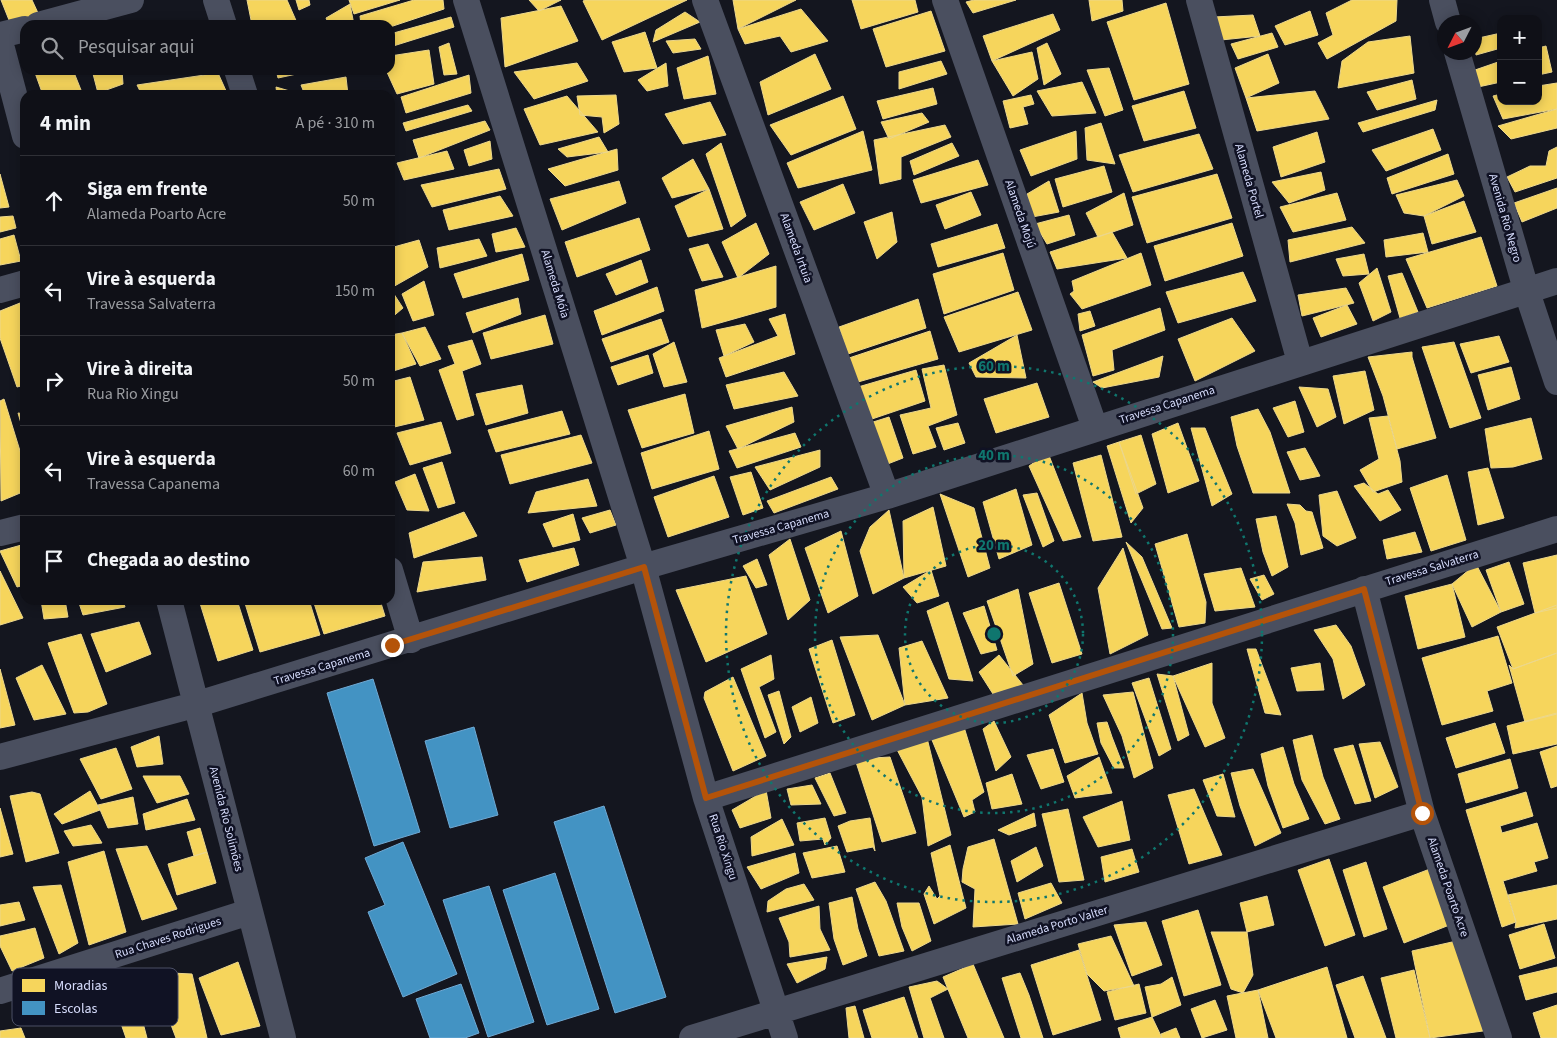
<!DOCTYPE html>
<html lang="pt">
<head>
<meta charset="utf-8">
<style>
	:root { --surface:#0f1017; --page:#1d1e24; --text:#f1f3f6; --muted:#9b9da1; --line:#2f3036 }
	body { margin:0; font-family:"Source Sans 3",sans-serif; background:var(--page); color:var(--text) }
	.controls { position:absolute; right:15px; top:15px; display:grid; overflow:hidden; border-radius:10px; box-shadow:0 2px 12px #0003 }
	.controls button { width:45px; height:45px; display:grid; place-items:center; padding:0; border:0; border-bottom:1px solid var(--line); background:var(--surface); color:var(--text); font:25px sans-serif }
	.compass { position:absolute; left:1437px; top:15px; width:45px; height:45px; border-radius:50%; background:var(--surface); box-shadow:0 2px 12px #0003; rotate:228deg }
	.stop { position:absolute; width:15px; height:15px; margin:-11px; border:4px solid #b45309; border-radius:50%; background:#fff }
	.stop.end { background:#b45309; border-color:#fff; box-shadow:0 1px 5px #0008 }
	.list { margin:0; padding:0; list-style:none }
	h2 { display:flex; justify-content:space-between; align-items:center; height:65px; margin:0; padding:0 20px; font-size:21px }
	h2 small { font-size:16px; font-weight:400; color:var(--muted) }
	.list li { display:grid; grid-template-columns:32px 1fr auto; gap:15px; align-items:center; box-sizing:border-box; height:90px; padding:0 20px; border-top:1px solid var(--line) }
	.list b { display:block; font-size:19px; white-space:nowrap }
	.list p { margin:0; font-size:16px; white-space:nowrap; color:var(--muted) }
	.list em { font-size:16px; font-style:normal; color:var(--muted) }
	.icon { flex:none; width:28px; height:28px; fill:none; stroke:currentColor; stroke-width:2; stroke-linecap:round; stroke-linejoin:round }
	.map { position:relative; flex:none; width:1557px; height:1038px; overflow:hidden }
	.search { position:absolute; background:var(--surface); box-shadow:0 2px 12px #0003; left:20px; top:20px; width:375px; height:55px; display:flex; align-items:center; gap:12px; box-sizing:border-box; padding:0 18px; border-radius:15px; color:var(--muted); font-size:19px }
	.panel { position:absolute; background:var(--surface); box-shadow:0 2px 12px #0003; left:20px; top:90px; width:375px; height:515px; border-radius:15px }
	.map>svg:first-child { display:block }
	.homes { fill:#f6d55c; stroke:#ecd78c }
	.schools { fill:#4393c3; stroke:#6fa9d4 }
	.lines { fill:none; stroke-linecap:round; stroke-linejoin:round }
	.minor { stroke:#4a4f5f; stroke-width:26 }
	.route { stroke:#b45309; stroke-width:6 }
	.ring { fill:none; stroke:#0f766e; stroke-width:2.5; stroke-dasharray:2.5 5 }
	.labels { text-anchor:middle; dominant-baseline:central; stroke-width:5; stroke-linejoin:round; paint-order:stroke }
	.street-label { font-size:12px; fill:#d6dcfc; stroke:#101224 }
	.key { fill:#101224; stroke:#4b4f65; stroke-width:1 }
	.key-label { font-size:14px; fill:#d6dcfc }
	.centre { fill:#0f766e; stroke:#101224; stroke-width:2.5 }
	.ring-label { font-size:15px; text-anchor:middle; font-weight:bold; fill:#0f766e; stroke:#101224; stroke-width:5; stroke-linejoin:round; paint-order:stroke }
</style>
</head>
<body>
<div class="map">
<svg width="1557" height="1038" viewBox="0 0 1557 1038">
	<rect width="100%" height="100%" fill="#14161f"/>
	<!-- homes -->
	<path class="homes" d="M1 0H32L38 13 11 25Z
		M247 0H287L298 25H252Z
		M296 0H309L310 5 299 10Z
		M349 0H400L354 14Z
		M414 0H443L444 9 390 27V25H361L360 16Z
		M529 0H561L539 11Z
		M585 0H687L602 40 583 1Z
		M733 0H796L738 29Z
		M852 0H915L918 12 861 29Z
		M974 0H1016L973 13 966 2Z
		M1089 0H1122L1123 11 1092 21Z
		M1352 0H1397L1396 21 1327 59 1318 43 1333 35 1326 13Z
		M1166 3 1189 84 1134 100 1107 22Z
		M350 4 354 25H329L326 18Z
		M561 6 578 41 505 67 501 18Z
		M801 9 828 41 791 52 780 36 745 44 738 29Z
		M931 11 945 51 886 67 873 29Z
		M1310 11 1318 35 1285 45 1275 26Z
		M685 12 700 22 653 42 656 30Z
		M1053 14 1060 30 992 61 983 36Z
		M1253 15 1260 36 1221 40 1214 17Z
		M451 17 454 27 390 47V34Z
		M645 32 657 68 624 72 612 42Z
		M1272 33 1278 47 1238 59 1231 44Z
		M1501 33V48L1476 55 1474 39Z
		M1410 36 1414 73 1338 88 1342 61 1368 42Z
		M695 39 701 49 673 53 666 41Z
		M449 43 457 74 444 75 439 47Z
		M1047 43 1061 74 1044 85 1037 48Z
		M1546 46 1552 72 1538 75V48Z
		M429 50 434 84 397 94 386 70H390V56Z
		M1032 52 1038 79 1013 96 992 61Z
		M815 54 831 89 768 115 760 82Z
		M1268 54 1279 83 1246 98 1235 68Z
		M708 56 716 94 684 99 677 68Z
		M941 61 947 74 899 89V72Z
		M1501 61V82L1478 87 1475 70Z
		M577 63 588 81 534 99 514 72Z
		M666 63 668 86 647 91 638 80Z
		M1109 68 1123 110 1105 116 1087 70Z
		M34 70H73L83 95H43Z
		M92 70H122L123 84 98 93Z
		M276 70H305L306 72 278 78Z
		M218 73 227 93 222 95H142L137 85Z
		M469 75 471 93 406 113 401 97Z
		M346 77 348 95H305L301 85Z
		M1412 80 1416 99 1377 110 1367 92Z
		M1082 82 1096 113 1052 116 1037 91Z
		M1557 83V109L1503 119 1493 96 1501 94V101H1538V86Z
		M276 87 300 94V95H277Z
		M933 88 937 104 883 119 877 101Z
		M1184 91 1196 128 1144 141 1132 106Z
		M1315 91 1329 119 1257 131 1246 98Z
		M616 95 619 124 604 133 602 117 580 115 577 96Z
		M1031 95 1034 104 1023 107 1028 124 1010 128 1003 101Z
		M567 96 598 132 540 145 524 109Z
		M843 96 856 129 791 155 770 125Z
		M1437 100 1435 110 1363 132 1358 123Z
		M710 102 726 135 683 144 665 114Z
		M468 105 472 111 406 131 403 123Z
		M1557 109V128L1511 139 1498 126Z
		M922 113 929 122 889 139 881 122Z
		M485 121 490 130 419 158 413 140Z
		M1101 123 1115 164 1087 160 1085 128Z
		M945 125 951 137 901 157V179L880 184 874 140Z
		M1433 129 1441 150 1386 171 1372 150Z
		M863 131 872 170 798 188 787 163Z
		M1076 131 1077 159 1031 176 1020 150Z
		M1317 132 1325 162 1281 177 1273 147Z
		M1199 134 1213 169 1133 192 1119 155Z
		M599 137 608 152 567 157 558 149Z
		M490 141 492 159 469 166 464 150Z
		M721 143 746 216 731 227 706 154Z
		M952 143 959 156 914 175 910 161Z
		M1557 147V178L1515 192 1507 177 1530 166H1546L1549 151Z
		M617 149 618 170 565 186 548 169Z
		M447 151 454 169 404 180 397 163Z
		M1448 154 1454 174 1392 194 1387 178Z
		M693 159 709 189 672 198 662 178Z
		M978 160 988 185 921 203 913 180Z
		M1104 166 1112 192 1063 207 1055 179Z
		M499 169 506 189 432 207 421 185Z
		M1321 172 1325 190 1289 203 1272 182Z
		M0 174 9 207 0 208Z
		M1217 174 1232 218 1147 243 1132 197Z
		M1457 180 1464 196 1424 216 1404 213 1396 195Z
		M619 181 626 203 562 230 550 199Z
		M1049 181 1059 212 1032 217 1027 194Z
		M843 184 855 213 814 230 800 202Z
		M1557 188V208L1522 222 1514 203Z
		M709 189 723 229 688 237 675 206Z
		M971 192 981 215 945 229 936 205Z
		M1124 193 1133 225 1098 237 1086 213Z
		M1337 193 1346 220 1293 232 1280 207Z
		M500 196 513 216 449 230 443 210Z
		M1464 201 1476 232 1432 244 1424 216Z
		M892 212 897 242 877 259 864 222Z
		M1069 215 1075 235 1047 244 1035 224Z
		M13 216 16 228 0 232V217Z
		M639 218 650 250 577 277 565 242Z
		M756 223 769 254 738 278 722 242Z
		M1232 223 1243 256 1165 281 1154 246Z
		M997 224 1005 248 938 267 931 244Z
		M1352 227 1365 243 1290 262 1288 240Z
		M516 228 525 247 496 252 492 234Z
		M1112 232 1127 258 1057 269 1050 252Z
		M1423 233 1428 252 1386 257 1384 240Z
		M14 235 21 261 0 265V239Z
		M1481 237 1497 286 1427 308 1406 259Z
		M479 239 487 256 440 268 437 248Z
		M419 240 428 267 391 288 390 248Z
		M708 244 723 277 702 281 689 249Z
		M1003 253 1014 290 944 314 933 274Z
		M1141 253 1151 285 1082 309 1070 294 1074 291 1072 281Z
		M522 254 529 280 463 298 454 274Z
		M1364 254 1369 274 1343 276 1336 259Z
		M641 260 648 282 616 295 606 274Z
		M776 266V307L702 328 695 290Z
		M1377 268 1391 312 1373 321 1359 283Z
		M1243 272 1256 301 1178 323 1166 292Z
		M1402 273 1418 312 1400 318 1388 276Z
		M424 281 434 315 413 321 402 294Z
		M657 287 664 311 602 335 594 311Z
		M390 288 403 308 390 319Z
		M1346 288 1354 303 1302 316 1298 295Z
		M1018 292 1032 330 959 352 944 317Z
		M518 298 521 314 473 333 466 313Z
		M918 299 926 328 848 354 839 327Z
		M25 301V385L17 387 0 338V311Z
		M1347 305 1357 324 1321 337 1313 318Z
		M1160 308 1165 330 1112 350 1114 370 1093 376 1082 335Z
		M1090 311 1095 326 1080 331 1078 314Z
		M785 314 795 354 726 377 719 358 778 336 769 319Z
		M545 315 553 344 491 359 483 333Z
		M1232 318 1255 351 1195 381 1178 339Z
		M661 319 669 342 611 362 602 339Z
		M745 324 754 342 724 356 716 330Z
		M425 327 441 359 420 366 402 333Z
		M930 331 938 359 858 382 849 358Z
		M402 333 416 364 390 372V335Z
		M1017 335 1026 378 976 377 969 363Z
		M1499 336 1509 362 1471 373 1460 344Z
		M472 340 481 364 462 371 474 415 457 420 439 370 455 364 448 346Z
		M674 342 687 382 664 387 653 354Z
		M1454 342 1481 418 1450 428 1422 347Z
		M1412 352V357L1436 438 1397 449 1383 396 1368 357Z
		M648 355 653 373 618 385 611 367Z
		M1163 356 1159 377 1102 388 1093 382Z
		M944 365 957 415 928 426 936 447 913 454 900 415 931 408 922 369Z
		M1511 367 1520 399 1488 410 1478 375Z
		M916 370 925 401 869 420 858 387Z
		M1365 371 1374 410 1344 424 1333 376Z
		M784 372 798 396 734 409 726 385Z
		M410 377 424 420 390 428V382Z
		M1037 383 1049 417 996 433 984 399Z
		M522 385 528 413 486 425 476 394Z
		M1299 387 1328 389 1336 417 1317 427Z
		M685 394 694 433 642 448 628 410Z
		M4 399 25 467V491L1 501 0 401Z
		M1295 401 1304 432 1288 437 1273 408Z
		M792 407 794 422 738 449 726 426Z
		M1258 409 1270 432 1290 493H1253L1237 446 1231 417Z
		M562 411 570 434 496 452 488 430Z
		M18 413 25 414V437Z
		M1388 416 1400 461 1402 482 1373 492 1360 470 1379 459 1369 418Z
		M889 417 903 458 885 465 870 423Z
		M1531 418 1542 459 1513 467 1491 468 1485 429Z
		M441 422 451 453 410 465 397 433Z
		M958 423 965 443 944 450 936 428Z
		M1178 423 1199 481 1168 493 1152 434Z
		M1191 428H1205L1232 494 1212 506Z
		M709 431 719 469 652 489 641 453Z
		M795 433 801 447 737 468 729 451Z
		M581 435 592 463 510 484 501 455Z
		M1141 435 1156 484 1136 494 1119 442Z
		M1119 442 1143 508 1131 523 1107 446Z
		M1305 448 1320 476 1300 480 1287 452Z
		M820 450V467L770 490 755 467Z
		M1048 453 1081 537 1063 541 1029 466Z
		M1101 455 1122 537 1093 541 1073 463Z
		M442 462 455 503 438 508 423 468Z
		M1488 468 1504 518 1478 525 1468 472Z
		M751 472 763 508 743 515 730 477Z
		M415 474 429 511 407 510 395 482Z
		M1447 475 1466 540 1431 551 1410 488Z
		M714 476 729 517 668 537 654 497Z
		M831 477 838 489 774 513 767 501Z
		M588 479 597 506 528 513 536 492Z
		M1364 483 1378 494 1388 490 1401 510 1380 521 1354 486Z
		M1016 489 1032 545 999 559 983 502Z
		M1337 491 1356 538 1337 546 1323 536 1319 495Z
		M1037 493 1054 541 1043 547 1023 495Z
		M940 494 974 508 990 568 968 577Z
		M1287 504 1300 505 1306 511 1312 512 1323 548 1301 555 1295 523Z
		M933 507 946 566 904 578 903 521Z
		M610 510 616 525 590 533 582 518Z
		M889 510 904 578 873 594 860 551 870 527Z
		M464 512 477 536 414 558 409 533Z
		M573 514 580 540 553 547 543 524Z
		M1276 516 1288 567 1272 576 1263 552 1256 519Z
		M841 531 858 596 828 613 805 548Z
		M1415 532 1422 552 1387 559 1383 540Z
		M1187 534 1206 602 1205 623 1179 627 1155 544Z
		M790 539 810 600 788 620 769 555Z
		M1126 542 1142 557 1172 628 1162 629Z
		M25 544V585L17 587 0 551Z
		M574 548 579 565 527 582 519 560Z
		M1123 548 1148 635 1110 654 1098 588Z
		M1557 555V608L1535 613 1523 563Z
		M482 557 486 580 417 592 423 562Z
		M757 559 767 585 756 588 743 566Z
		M1509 562 1524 604 1501 612 1486 570Z
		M1476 564 1501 612 1472 627 1452 584Z
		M1241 568 1255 607 1215 611 1204 574Z
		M931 570 939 596 917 603 903 587Z
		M0 571 23 618 0 625Z
		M1264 575 1274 594 1262 600 1250 579Z
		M746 576 767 634 706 662 676 590Z
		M1059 583 1082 654 1052 663 1029 593Z
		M1452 584 1465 637 1418 649 1405 596Z
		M1018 589 1033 664 1013 676 987 601Z
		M41 600H65L68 617 44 619Z
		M78 600H123L125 607 83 615Z
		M199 600H237L253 650 218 661Z
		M244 600H309L320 635 260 652Z
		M313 600H380L385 616 324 634Z
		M948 602 973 681 949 679 927 611Z
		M1557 605V653L1513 669 1497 627Z
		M984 606 997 650 981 654 963 613Z
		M139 622 151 654 106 672 91 634Z
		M1336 625 1351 646 1365 685 1343 699 1333 659 1314 630Z
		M81 634 107 704 88 712 74 713 48 643Z
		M878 635 905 705 872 720 840 637Z
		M1498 636 1512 683 1487 691 1493 711 1442 725 1422 658Z
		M832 640 855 715 833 723 809 649Z
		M922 641 948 698 905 705 899 648Z
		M1247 649H1256L1281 715 1265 713Z
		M1557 653V714L1525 722 1509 665 1513 669Z
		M771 655 774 679 759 687 776 732 765 738 741 669Z
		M999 655 1023 685 993 694 979 672Z
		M1212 663V703L1225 738 1205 747 1173 676Z
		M1320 663 1324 690 1297 691 1291 668Z
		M42 665 66 714 34 720 16 678Z
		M0 669 15 725 0 728Z
		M1157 674 1173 676 1189 735 1178 741Z
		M733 677 766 756 733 771 704 698 705 692Z
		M1149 678 1171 749 1159 756 1132 683Z
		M779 691 791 737 784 744 768 695Z
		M1133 692 1153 768 1134 778 1122 736 1103 695Z
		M1082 693 1087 723 1098 754 1065 763 1049 715Z
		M811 697 818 723 800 732 792 707Z
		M1557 713V744L1513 754 1507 726Z
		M994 721 1011 757 996 771 983 729Z
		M1107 722 1112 737 1124 768H1114L1101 743 1097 723Z
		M1495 723 1505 753 1456 768 1446 738Z
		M964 727 984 792 972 800 975 812 964 817 932 740Z
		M1312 735 1323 777 1340 819 1325 824 1302 780 1293 740Z
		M159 736 163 764 137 767 131 747Z
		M927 738 951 835 928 846 922 797 894 744Z
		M1380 742 1398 787 1375 798 1359 744Z
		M1353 745 1371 801 1355 804 1334 749Z
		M1557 746V786L1551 788 1540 752Z
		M1283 747 1294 784 1309 819 1283 828 1268 786 1261 754Z
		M116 748 132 789 101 799 80 759Z
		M1053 749 1064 782 1041 789 1027 755Z
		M890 757 916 833 882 842 855 759Z
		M1099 757 1112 793 1075 798 1067 776Z
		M1510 759 1518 788 1466 803 1458 774Z
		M1253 769 1281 833 1255 846 1240 806 1231 773Z
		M830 773 846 813 834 816 815 778Z
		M1012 774 1022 804 992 809 986 783Z
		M1223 774 1235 817 1217 816 1203 780Z
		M143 776H180L189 794 157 803Z
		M812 785 821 804 791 805 787 789Z
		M1194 789 1222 855 1189 864 1168 795Z
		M766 790 771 818 740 828 732 810Z
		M90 791 100 810 62 824 54 814Z
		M32 792 40 794 59 853 26 862 10 796Z
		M1526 792 1533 816 1500 826 1502 833 1537 823 1548 858 1534 862 1537 871 1503 881 1516 922 1502 927 1466 810Z
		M133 797 138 824 108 828 98 805Z
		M187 799 195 820 146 830 143 814Z
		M1122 801 1130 840 1098 847 1083 817Z
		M0 808 13 854 0 857Z
		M1068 809 1084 880 1059 882 1042 814Z
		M1034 813 1036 826 1009 835 998 830Z
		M825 818 831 838 825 845 823 839 800 841 797 823Z
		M870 818 875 851 873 847 847 852 838 826 850 821Z
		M782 819 794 845 752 856 751 837Z
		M91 825 102 843 73 846 64 831Z
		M200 828 207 852 194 856 187 832Z
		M994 839 1018 924 973 927 975 889 962 882 963 869 968 847Z
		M950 845 966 908 934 924 924 894 929 886 937 899 940 896 931 853Z
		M147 846 177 909 142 920 116 849Z
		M837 846 845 872 812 878 803 853Z
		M1036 847 1043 866 1017 882 1011 861Z
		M1132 849 1139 872 1105 882 1101 857Z
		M104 851 126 932 89 945 68 862Z
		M207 852 216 883 177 895 168 864Z
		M795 853 799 873 761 889 747 867Z
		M1329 859 1355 935 1325 946 1298 870Z
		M1366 862 1387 929 1364 937 1343 870Z
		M1435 867 1457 922 1404 943 1383 887Z
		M875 882 886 901 904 951 879 956 856 889Z
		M1051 883 1062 903 1025 919 1018 893Z
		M804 884 814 900 767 912 768 901 786 889Z
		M61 885 78 943 59 954 33 887Z
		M1557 885V919L1515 928 1516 922 1508 895Z
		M1267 896 1274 925 1247 932 1240 903Z
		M852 897 858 929 867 956 843 965 834 939 829 903Z
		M19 902 25 920 0 926V905Z
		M897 903H919L931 941 912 951 902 927Z
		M819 906 820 929 830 950 790 957 789 942 779 918Z
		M1198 910 1221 985 1184 996 1162 921Z
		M1146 922 1162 965 1132 976 1114 925Z
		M1544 924 1555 958 1520 969 1509 935Z
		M35 928 44 958 12 971 0 946V936Z
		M1211 932H1247L1253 975 1243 993 1231 989Z
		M1111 936 1134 986 1104 991 1087 974 1078 944Z
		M1461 940 1483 1031 1430 1038 1412 951Z
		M1079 950 1101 1020 1053 1035 1031 965Z
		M827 957 825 969 797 983 787 964Z
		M238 962 260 1026 221 1035 199 978Z
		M973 964 1004 1038H968L943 977Z
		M1327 967 1347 1038H1276L1258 990Z
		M1557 967V992L1526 1000 1519 976Z
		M1414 970 1430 1038H1396L1381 978Z
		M151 972 192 974 207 1038H176Z
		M1020 973 1029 995 1043 1038H1021L1002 978Z
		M1363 976 1386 1038H1355L1336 985Z
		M1172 977 1181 1005 1152 1017 1145 987 1161 984Z
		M937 981 948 989 930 998 944 1038H924L909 987Z
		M1139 984 1146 1013 1115 1020 1107 992Z
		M134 989 147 1038H126L110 992Z
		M1258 990 1268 1038H1236L1227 996Z
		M904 997 918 1038H872L863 1010Z
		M1215 1000 1227 1030 1202 1038 1191 1009Z
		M1557 1005V1038H1541L1533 1013Z
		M855 1006 864 1038H849L846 1008Z
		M1152 1017 1162 1038H1121L1118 1028Z
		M21 1028 25 1038H0V1031Z
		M1176 1028 1180 1038H1162L1161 1034Z"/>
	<!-- schools -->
	<path class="schools" d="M373 679 420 832 374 846 327 693Z
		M474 727 498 815 450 828 425 741Z
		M604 806 666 997 615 1013 554 822Z
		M403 842 457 974 403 997 368 912 385 905 365 858Z
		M555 873 599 1009 547 1025 503 890Z
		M489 886 534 1022 488 1037 443 900Z
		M461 984 479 1033 465 1038H430L416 999Z"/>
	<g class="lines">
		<!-- minor -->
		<path class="minor" d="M216 0 224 25
			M466 0 643 567 706 798 785 1038
			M705 0 887 496
			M945 0 1095 428
			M1199 0 1300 362
			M1442 0 1448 22
			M38 25 131 0
			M0 35 25 29
			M0 41 25 136
			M1457 52 1526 289 1557 382
			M237 70 245 95
			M0 290 25 283
			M0 533 25 527
			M390 570 411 640
			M1364 589 1422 813 1499 1038
			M169 600 283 1038
			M0 757 198 704 643 567 887 496 1557 281
			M706 798 1557 529
			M0 991 249 912
			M692 1038 1422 813"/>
	</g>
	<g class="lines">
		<!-- route -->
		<path class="route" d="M392 645 644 567 706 798 1364 589 1422 813"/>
	</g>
	<!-- distance rings -->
	<g class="ring">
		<circle cx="994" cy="634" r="89"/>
		<circle cx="994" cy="634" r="179"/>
		<circle cx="994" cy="634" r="268"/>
	</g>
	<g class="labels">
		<!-- street labels -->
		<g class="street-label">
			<text transform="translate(1249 181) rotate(74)">Alameda Portel</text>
			<text transform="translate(1020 214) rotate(71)">Alameda Mojú</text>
			<text transform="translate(1505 218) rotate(74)">Avenida Rio Negro</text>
			<text transform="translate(796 248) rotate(70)">Alameda Irtuia</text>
			<text transform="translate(555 284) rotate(73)">Alameda Móia</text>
			<text transform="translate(1167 405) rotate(-18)">Travessa Capanema</text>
			<text transform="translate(781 527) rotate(-16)">Travessa Capanema</text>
			<text transform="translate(1432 568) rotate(-17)">Travessa Salvaterra</text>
			<text transform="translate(322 667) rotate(-17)">Travessa Capanema</text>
			<text transform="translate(226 819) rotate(76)">Avenida Rio Solimões</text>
			<text transform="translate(723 847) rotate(72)">Rua Rio Xingu</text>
			<text transform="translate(1448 887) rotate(71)">Alameda Poarto Acre</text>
			<text transform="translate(1057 925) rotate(-17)">Alameda Porto Valter</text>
			<text transform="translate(168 938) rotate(-18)">Rua Chaves Rodrigues</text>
		</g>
	</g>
	<!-- legend -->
	<rect x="12" y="968" width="166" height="58" rx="8" class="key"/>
	<rect x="22" y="979" width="23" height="13" fill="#f6d55c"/>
	<rect x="22" y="1001" width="23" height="14" fill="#4393c3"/>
	<g class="key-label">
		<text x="54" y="990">Moradias</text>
		<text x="54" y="1013">Escolas</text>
	</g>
	<circle cx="994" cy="634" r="8" class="centre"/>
	<g class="ring-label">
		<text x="994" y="371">60 m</text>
		<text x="994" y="460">40 m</text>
		<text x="994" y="550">20 m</text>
	</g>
</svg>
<div class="controls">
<button>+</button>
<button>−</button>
</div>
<svg class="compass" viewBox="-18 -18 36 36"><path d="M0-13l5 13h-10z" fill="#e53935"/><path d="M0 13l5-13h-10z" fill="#9b9da1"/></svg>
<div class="stop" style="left:1422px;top:813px"></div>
<div class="stop end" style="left:392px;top:645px"></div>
<div class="search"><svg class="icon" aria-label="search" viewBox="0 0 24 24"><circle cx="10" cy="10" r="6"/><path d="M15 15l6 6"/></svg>Pesquisar aqui</div>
<section class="panel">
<h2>4 min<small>A pé · 310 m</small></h2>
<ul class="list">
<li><svg class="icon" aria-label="ahead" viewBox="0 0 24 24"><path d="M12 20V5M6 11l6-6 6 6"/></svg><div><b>Siga em frente</b><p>Alameda Poarto Acre</p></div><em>50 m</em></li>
<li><svg class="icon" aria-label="left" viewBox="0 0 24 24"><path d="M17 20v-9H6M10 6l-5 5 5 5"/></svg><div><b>Vire à esquerda</b><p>Travessa Salvaterra</p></div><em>150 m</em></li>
<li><svg class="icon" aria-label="right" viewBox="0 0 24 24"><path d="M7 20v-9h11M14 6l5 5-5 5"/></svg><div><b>Vire à direita</b><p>Rua Rio Xingu</p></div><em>50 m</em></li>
<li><svg class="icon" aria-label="left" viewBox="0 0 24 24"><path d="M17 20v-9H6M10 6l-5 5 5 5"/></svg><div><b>Vire à esquerda</b><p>Travessa Capanema</p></div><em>60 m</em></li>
<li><svg class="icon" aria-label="arrive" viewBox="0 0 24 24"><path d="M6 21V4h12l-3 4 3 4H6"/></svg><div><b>Chegada ao destino</b></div></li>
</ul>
</section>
</div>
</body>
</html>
